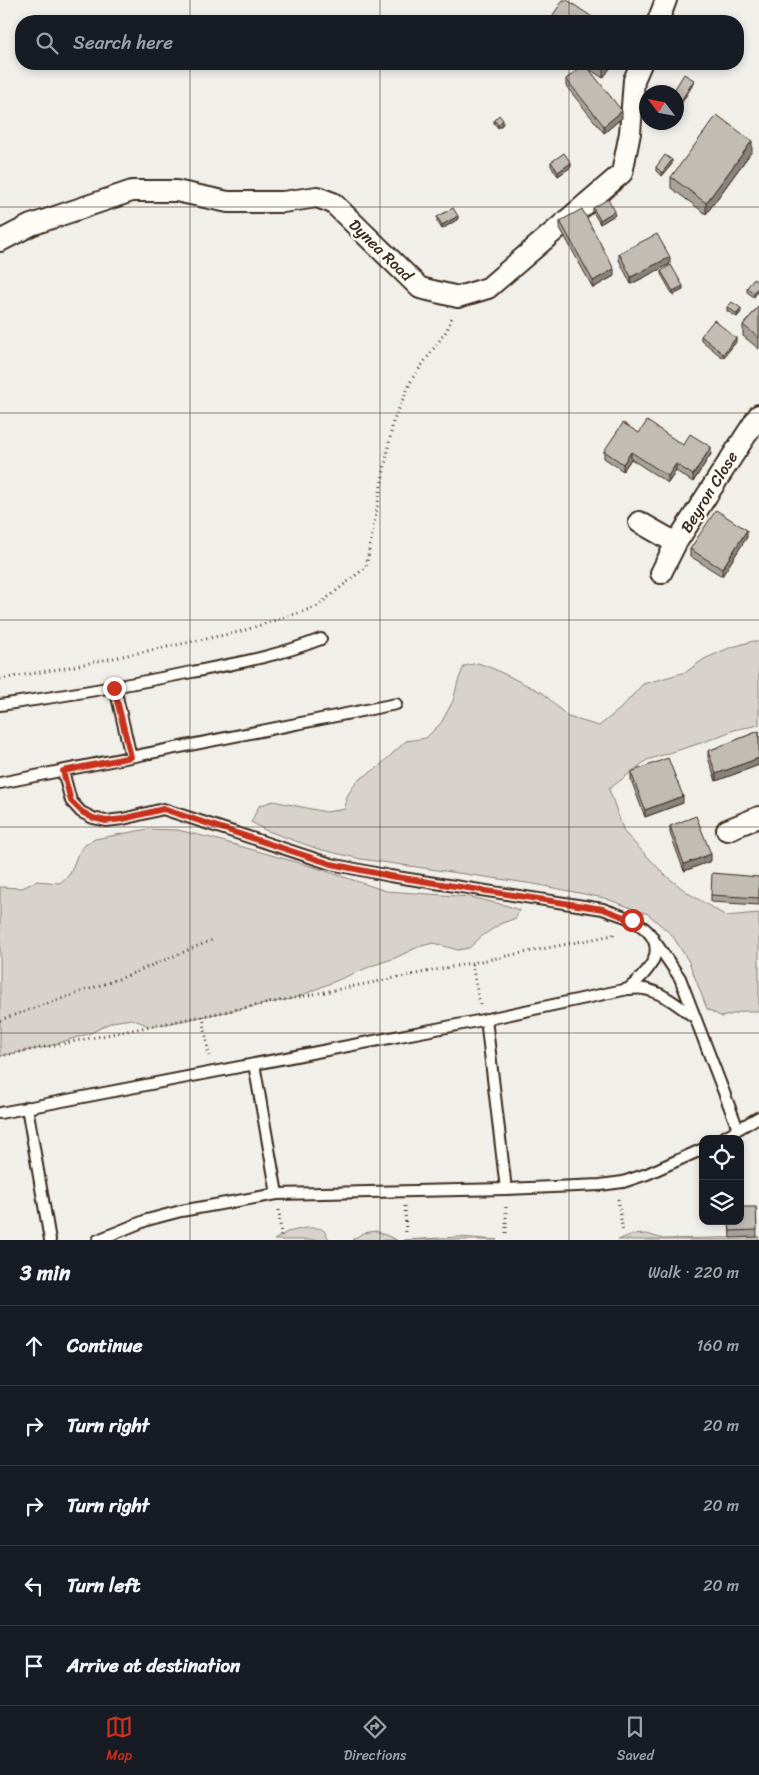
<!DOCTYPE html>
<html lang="en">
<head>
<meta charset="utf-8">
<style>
	:root { --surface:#171b24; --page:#242831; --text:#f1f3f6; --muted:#9ea1a6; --line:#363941; --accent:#c8321e }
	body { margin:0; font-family:Sriracha,sans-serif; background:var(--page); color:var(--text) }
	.controls { position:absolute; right:15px; bottom:15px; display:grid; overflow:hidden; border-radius:10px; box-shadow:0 2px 8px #0003 }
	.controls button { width:45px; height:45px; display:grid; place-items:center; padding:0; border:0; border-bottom:1px solid var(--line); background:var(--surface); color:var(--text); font:25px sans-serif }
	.compass { position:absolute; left:639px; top:85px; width:45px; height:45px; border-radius:50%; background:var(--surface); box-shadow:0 2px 8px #0003; rotate:302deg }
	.stop { position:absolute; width:15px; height:15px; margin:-11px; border:4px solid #c8321e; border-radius:50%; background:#fff }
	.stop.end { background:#c8321e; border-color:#fff; box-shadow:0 1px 5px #0008 }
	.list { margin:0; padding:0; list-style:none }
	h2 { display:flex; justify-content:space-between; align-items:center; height:65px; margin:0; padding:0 20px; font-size:21px }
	h2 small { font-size:16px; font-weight:400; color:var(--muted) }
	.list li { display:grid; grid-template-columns:32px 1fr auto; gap:15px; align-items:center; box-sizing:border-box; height:80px; padding:0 20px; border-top:1px solid var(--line) }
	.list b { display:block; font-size:19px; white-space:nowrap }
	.list em { font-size:16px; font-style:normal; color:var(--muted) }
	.icon { flex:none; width:28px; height:28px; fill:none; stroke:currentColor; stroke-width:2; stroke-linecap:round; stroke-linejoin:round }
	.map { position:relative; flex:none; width:759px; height:1240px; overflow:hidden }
	.search { position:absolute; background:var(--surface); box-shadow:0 2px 8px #0003; left:15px; right:15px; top:15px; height:55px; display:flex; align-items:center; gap:12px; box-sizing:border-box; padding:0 18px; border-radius:20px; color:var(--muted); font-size:19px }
	.sheet { height:465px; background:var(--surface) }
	nav { display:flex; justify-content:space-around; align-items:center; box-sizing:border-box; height:70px; border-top:1px solid var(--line); background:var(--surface); font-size:14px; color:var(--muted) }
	nav a { display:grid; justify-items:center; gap:2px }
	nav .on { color:var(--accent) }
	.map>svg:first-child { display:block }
	.green { fill:#d7d2cc; stroke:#897e75 }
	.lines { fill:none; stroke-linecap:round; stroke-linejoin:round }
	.lane-casing { stroke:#3b2a1e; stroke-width:14 }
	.street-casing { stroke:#3b2a1e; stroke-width:24 }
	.path { stroke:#3b2a1e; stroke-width:3; stroke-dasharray:1 4; stroke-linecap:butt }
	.lane { stroke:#fdfcf7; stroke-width:10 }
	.street { stroke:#fdfcf7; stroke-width:20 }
	.wall { fill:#a6a29b; stroke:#3b2a1e }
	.shaded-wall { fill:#87847e; stroke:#3b2a1e }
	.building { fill:#c1bcb4; stroke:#3b2a1e }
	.route { stroke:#c8321e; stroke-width:6 }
	.grid { fill:none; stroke:#3b2a1e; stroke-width:1; stroke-opacity:0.55 }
	.labels { text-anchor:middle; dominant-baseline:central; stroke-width:4.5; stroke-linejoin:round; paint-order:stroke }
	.street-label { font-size:16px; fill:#3b2a1e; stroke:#fdfcf7 }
</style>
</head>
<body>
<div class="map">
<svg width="759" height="1240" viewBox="0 0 759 1240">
	<rect width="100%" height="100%" fill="#f1efea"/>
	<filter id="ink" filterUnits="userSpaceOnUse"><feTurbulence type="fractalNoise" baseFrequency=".02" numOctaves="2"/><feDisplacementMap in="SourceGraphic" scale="10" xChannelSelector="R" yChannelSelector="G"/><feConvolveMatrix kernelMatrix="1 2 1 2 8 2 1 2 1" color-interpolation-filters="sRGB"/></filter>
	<g filter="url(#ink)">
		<!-- green -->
		<path class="green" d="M753 641 759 642V725L734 730 704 742 647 760 609 789 624 832 665 875 688 893 726 916 759 913V1011H744L722 1017 707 1009 689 962 672 935 648 914 604 898 534 884 361 859 318 849 265 830 251 822 259 806 273 801 326 812 345 809 347 796 357 781 377 768 406 741 426 738 441 723 453 701 458 681 464 666 478 663 494 669 543 693 568 717 599 726 620 709 643 684 686 672 704 659 729 648Z
			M148 829 178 830 211 838 317 868 386 891 471 897 508 906 519 910 516 918 500 924 482 936 469 948 458 950 433 943 418 947 395 958 374 965 295 998 151 1027 132 1019 112 1022 91 1033 46 1047 0 1056V887L22 888 37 881 60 883 70 874 77 856 85 845 95 839Z
			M306 1228C319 1228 324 1226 329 1240H274L287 1232Z
			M376 1231 397 1240H352L363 1233Z
			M647 1234 663 1239 759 1237V1240H618L630 1235Z
			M459 1237 497 1240H404Z"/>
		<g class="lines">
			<!-- lane casing -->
			<g class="lane-casing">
				<path id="lane" d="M115 688 131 757
					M0 705C64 696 128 685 192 672 238 663 278 656 321 639
					M0 783 396 704
					M656 943 680 978 738 1129
					M628 989C633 989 639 988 644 989 663 992 680 1007 694 1017
					M486 1019 506 1189
					M254 1064 277 1194
					M27 1107 50 1240
					M0 1113 483 1020 628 989C655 967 672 942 632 920 623 915 612 913 603 909L390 876 331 864 163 809 123 819 106 821 93 818 81 812 71 801 63 771
					M721 1139 759 1117
					M98 1240 147 1220 181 1211 277 1194 506 1189 600 1185 623 1182 647 1174 703 1149"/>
			</g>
			<!-- street casing -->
			<g class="street-casing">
				<path id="street" d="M658 21 666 0
					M0 241 31 225 132 191H176L228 202H283L317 197 333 203 420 288 458 297 488 288 622 173 630 133 634 80 641 64
					M639 522 676 543
					M661 573 676 543 759 415
					M727 830 759 817"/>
			</g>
			<!-- path -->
			<path class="path" d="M0 679 65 668 239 632 316 607 366 567 393 422 412 379 447 330 452 317
				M472 964 480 1005
				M203 1016 209 1056
				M0 1020 124 977 212 940
				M0 1056 613 935 615 931
				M618 1199 623 1233
				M405 1206 406 1233
				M279 1210 281 1236
				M506 1233V1204"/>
			<!-- lane -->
			<use href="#lane" class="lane"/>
			<!-- street -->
			<use href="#street" class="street"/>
		</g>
		<!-- wall -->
		<path class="wall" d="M581 64H613L603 78 589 69 622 118 604 133 566 86V79L584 65Z
			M494 120 503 124 498 128 494 123Z
			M752 151 706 214 671 188V177Z
			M551 162 571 167 558 176 551 166Z
			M672 164 662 176 656 171V167Z
			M593 208 615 215 600 224 593 212Z
			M437 217 458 219 442 229 437 221Z
			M560 221 614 276 593 288 560 228Z
			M619 253 670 264 631 284 619 260Z
			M661 271 683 290 673 295 661 274Z
			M759 282 754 297 747 292V288Z
			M759 306V349L743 336V325Z
			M727 307 741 312 737 317 727 311Z
			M701 336 736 342 723 358 701 340Z
			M639 433 683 445 711 454 693 482 676 471 668 483 631 459 623 471 604 458V451Z
			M747 537 722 576 690 556V549Z
			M759 731V765L716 781 708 758V751Z
			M631 772 683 803 645 817 631 780Z
			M670 826 711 861 684 871 670 833Z
			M759 877V905L711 902V895Z
			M756 1207 757 1237 730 1238 729 1221Z"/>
		<!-- shaded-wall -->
		<path class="shaded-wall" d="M606 64H613L603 78V68Z
			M694 80V83L676 112V109Z
			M622 111V118L604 133V126Z
			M503 120V124L498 128V125Z
			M752 141V151L706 214V203Z
			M672 160V164L662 176V173Z
			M571 163V167L558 176V172Z
			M615 211V215L600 224V220Z
			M458 216V219L442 229V225Z
			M670 257V264L631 284V277Z
			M614 269V276L593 288V281Z
			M683 286V290L673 295V291Z
			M759 286V289L754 297V293Z
			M741 308V312L737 317V314Z
			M736 338V342L723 358V354Z
			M711 447V454L693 482V475Z
			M631 452V459L623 471V464Z
			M676 464V471L668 483V476Z
			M747 530V537L722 576V569Z
			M759 758V765L716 781V774Z
			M683 796V803L645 817V810Z
			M711 854V861L684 871V864Z"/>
		<!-- building -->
		<path class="building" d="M563 0H567L598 21H549Z
			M585 64 622 111 604 126 566 79Z
			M597 64H606L603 68Z
			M684 74 694 80 676 109V92H673Z
			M499 115 503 120 498 125 494 120Z
			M717 115 752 141 706 203 671 177Z
			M564 153 571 163 558 172 551 162Z
			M665 155 672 160 662 173 656 167Z
			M608 199 615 211 600 220 593 208Z
			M453 208 458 216 442 225 437 217Z
			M582 209 614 269 593 281 560 221Z
			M657 234 670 257 631 277 619 253Z
			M671 265 683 286 673 291 661 271Z
			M753 279 759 282V286L754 293 747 288Z
			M732 302 741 308 737 314 727 307Z
			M759 306V338L743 325Z
			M714 320 736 338 723 354 701 336Z
			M647 421 683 445 690 434 711 447 693 475 676 464 668 476 631 452 623 464 604 451 623 423 639 433Z
			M716 510 747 530 722 569 690 549Z
			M759 731V758L716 774 708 751Z
			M668 758 683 796 645 810 631 772Z
			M696 816 711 854 684 864 670 826Z
			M712 873 759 877V898L711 895Z
			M740 1207H756L757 1230 730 1231 729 1221H740Z"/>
	</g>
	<g class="lines" filter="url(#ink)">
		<!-- route -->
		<path class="route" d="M114 688 131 757 63 771 71 801 82 812 93 818 106 821 123 819 163 809 331 864 390 876 603 909 632 920"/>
	</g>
	<!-- grid -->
	<path class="grid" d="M190 0V21M380 0V21M569 0V21M190 64V1240M380 64V1240M569 64V1240M0 207H759M0 413H759M0 620H759M0 827H759M0 1033H759"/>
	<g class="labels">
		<!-- street labels -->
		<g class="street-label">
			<text transform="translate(381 250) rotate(44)">Dynea Road</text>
			<text transform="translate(709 492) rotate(-58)">Beyron Close</text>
		</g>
	</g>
</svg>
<div class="controls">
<button><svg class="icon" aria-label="locate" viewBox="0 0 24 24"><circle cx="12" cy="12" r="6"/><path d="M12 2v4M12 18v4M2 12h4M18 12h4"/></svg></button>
<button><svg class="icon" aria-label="layers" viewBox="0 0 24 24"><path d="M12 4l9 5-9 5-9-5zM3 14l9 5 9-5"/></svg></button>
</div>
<svg class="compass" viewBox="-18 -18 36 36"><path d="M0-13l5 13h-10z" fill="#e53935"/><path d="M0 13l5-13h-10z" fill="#9ea1a6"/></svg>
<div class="stop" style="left:632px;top:920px"></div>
<div class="stop end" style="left:114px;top:688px"></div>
<div class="search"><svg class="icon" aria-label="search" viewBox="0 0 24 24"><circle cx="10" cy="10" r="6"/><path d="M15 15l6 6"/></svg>Search here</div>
</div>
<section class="sheet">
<h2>3 min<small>Walk · 220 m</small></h2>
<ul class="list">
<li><svg class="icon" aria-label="ahead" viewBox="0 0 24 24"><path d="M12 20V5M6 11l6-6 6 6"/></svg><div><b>Continue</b></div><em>160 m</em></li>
<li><svg class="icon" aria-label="right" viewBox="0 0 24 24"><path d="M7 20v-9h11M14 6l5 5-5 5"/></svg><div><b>Turn right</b></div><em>20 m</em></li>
<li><svg class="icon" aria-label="right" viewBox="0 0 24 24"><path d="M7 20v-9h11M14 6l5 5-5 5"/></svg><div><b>Turn right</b></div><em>20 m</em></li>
<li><svg class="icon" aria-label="left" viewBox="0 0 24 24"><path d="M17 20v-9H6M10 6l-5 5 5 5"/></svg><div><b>Turn left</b></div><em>20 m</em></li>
<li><svg class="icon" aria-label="arrive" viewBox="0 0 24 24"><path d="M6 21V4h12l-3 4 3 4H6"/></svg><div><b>Arrive at destination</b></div></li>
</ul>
</section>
<nav>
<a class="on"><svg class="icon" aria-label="map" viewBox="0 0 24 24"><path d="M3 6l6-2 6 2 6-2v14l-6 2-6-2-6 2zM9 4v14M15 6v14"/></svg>Map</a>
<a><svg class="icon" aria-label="directions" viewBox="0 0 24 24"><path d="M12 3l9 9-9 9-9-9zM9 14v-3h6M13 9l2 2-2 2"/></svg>Directions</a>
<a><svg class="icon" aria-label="saved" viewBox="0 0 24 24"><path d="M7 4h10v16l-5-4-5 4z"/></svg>Saved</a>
</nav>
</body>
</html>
